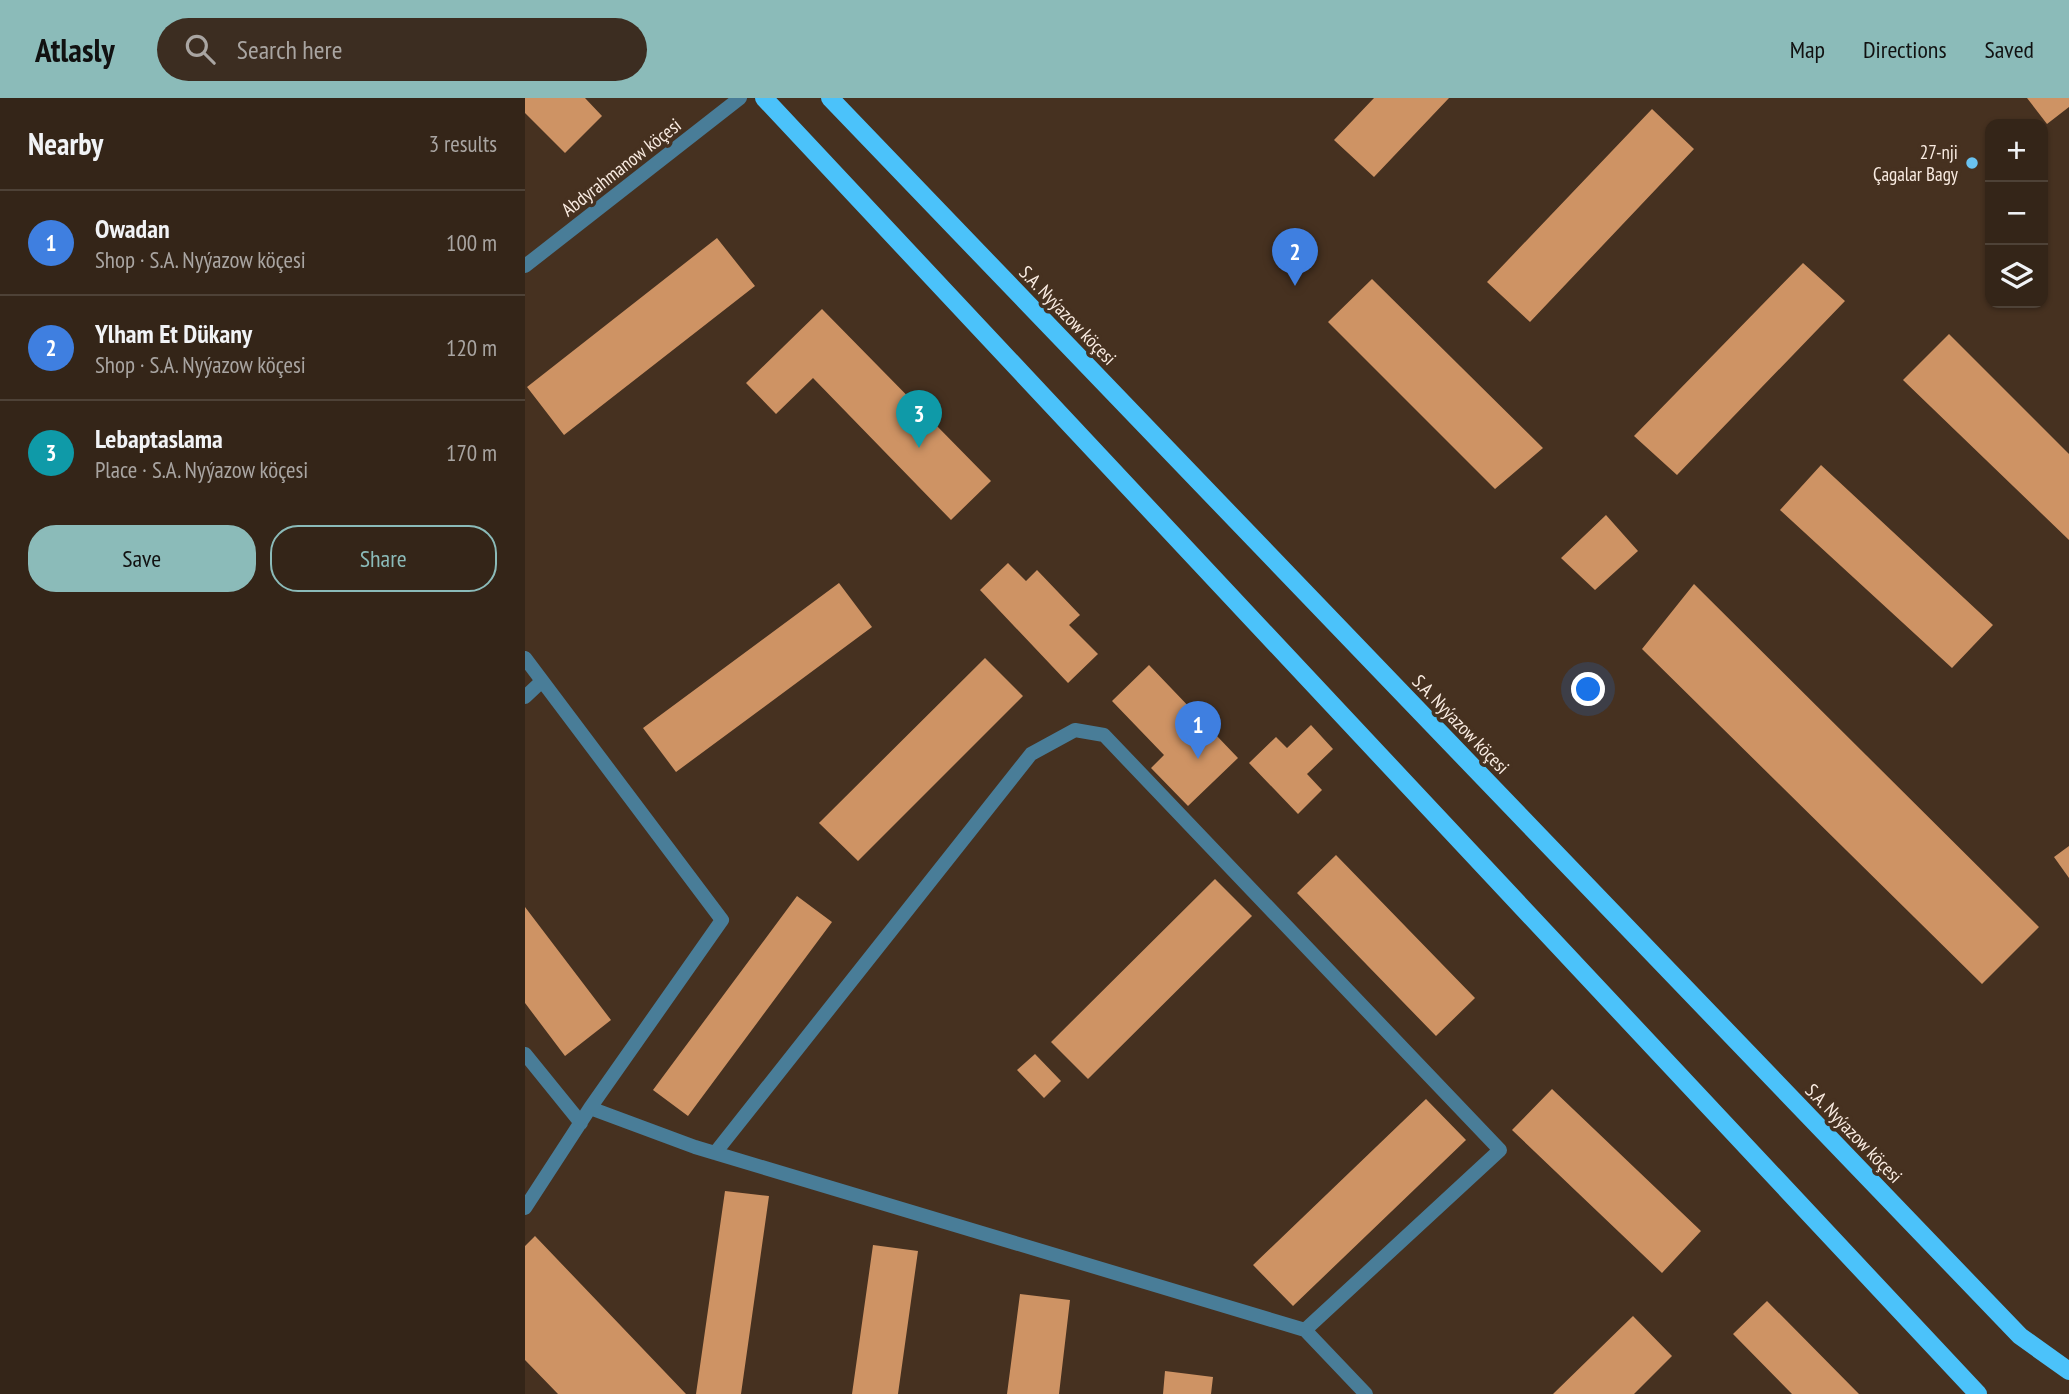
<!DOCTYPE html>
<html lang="en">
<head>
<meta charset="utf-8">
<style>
	:root { --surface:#342518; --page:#3c2d21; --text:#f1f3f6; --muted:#a9a5a2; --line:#4e4237; --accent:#8bbbb9 }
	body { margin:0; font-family:"PT Sans Narrow",sans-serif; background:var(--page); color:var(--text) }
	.controls { position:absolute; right:21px; top:21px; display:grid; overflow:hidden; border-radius:14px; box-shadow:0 2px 5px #0004 }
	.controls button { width:63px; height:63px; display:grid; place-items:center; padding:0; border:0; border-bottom:2px solid var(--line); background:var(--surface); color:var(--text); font:35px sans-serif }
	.you { position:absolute; left:1064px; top:592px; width:24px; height:24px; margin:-18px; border:5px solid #fff; border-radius:50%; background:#1a73e8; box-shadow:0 0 0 10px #1a73e833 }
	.badge { display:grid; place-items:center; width:46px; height:46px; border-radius:50%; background:var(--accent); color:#fff; font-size:23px; font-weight:700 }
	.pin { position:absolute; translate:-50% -58px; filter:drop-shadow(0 2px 4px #0008) }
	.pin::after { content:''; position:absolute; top:37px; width:24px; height:21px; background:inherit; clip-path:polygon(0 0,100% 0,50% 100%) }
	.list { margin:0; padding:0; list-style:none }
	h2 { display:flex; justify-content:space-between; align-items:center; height:91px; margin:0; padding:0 28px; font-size:30px }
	h2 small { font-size:23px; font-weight:400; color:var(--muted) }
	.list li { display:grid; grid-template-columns:46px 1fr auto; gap:21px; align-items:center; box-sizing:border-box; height:105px; padding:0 28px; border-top:2px solid var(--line) }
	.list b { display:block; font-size:26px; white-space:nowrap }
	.list p { margin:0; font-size:23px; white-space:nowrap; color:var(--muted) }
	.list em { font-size:23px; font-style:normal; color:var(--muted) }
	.actions { display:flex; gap:14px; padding:21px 28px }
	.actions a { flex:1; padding:16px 0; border:2px solid var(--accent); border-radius:28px; text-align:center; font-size:24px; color:var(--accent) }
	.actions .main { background:var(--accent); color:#111 }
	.icon { flex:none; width:38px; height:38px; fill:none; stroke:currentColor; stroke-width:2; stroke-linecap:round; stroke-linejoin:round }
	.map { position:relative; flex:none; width:1544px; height:1296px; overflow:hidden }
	header { display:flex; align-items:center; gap:42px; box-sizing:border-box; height:98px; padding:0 35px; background:var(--accent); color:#111 }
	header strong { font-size:33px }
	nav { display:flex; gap:38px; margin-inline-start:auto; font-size:24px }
	.search { width:490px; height:63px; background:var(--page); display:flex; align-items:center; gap:18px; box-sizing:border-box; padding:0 24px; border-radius:38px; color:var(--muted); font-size:26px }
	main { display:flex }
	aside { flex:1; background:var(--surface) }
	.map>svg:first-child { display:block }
	.building { fill:#ce9364 }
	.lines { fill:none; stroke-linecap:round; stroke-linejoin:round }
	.service { stroke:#497d98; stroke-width:14 }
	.minor { stroke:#497d98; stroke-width:14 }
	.primary { stroke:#4bc2fa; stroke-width:18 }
	.poi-dot { fill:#6ac3f1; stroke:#463120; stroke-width:2.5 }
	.labels { text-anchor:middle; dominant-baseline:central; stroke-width:7; stroke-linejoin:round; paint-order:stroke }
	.poi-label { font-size:19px; fill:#f9ebe1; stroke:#463120; text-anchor:end }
	.street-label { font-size:19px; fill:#f9ebe1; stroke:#463120 }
</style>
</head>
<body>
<header>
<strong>Atlasly</strong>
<div class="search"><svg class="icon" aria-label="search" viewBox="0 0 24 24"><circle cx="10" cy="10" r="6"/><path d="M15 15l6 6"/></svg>Search here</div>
<nav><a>Map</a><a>Directions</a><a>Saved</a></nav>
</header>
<main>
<aside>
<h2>Nearby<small>3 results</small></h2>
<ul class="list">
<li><span class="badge" style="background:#3f7fe0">1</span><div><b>Owadan</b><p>Shop · S.A. Nyýazow köçesi</p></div><em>100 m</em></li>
<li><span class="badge" style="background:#3f7fe0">2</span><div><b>Ylham Et Dükany</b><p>Shop · S.A. Nyýazow köçesi</p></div><em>120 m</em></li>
<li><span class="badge" style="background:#0f9aa8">3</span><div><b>Lebaptaslama</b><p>Place · S.A. Nyýazow köçesi</p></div><em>170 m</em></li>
</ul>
<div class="actions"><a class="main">Save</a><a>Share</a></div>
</aside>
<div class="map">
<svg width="1544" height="1296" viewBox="0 0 1544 1296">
	<rect width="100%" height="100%" fill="#463120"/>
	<!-- building -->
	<path class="building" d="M0 0H60L77 18 40 55 0 15Z
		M849 0H924L849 79 809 42Z
		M1502 0H1544V9L1522 26Z
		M1127 11 1169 51 1005 224 962 184Z
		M192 140 230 188 39 337 2 289Z
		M1278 165 1320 203 1152 377 1109 338Z
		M847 181 1018 350 970 391 803 224Z
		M297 211 466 383 426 422 288 280 251 316 221 285Z
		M1424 236 1544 356V442L1378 282Z
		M1296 367 1468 527 1427 570 1255 412Z
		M1081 417 1113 453 1070 492 1036 460Z
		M483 465 501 483 512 472 555 517 544 527 573 556 543 585 455 492Z
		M314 485 347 529 151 674 118 630Z
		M1169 486 1514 829 1457 886 1117 551Z
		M460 560 498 598 333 763 294 725Z
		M624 567 713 660 663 708 626 670 639 657 587 603Z
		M786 627 808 651 782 676 797 692 773 716 724 665 751 639 762 650Z
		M1544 748V780L1529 759Z
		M811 757 950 900 911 938 772 795Z
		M690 781 727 818 563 981 526 944Z
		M272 798 307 824 163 1018 128 992Z
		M0 809 86 922 40 958 0 905Z
		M510 956 536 983 519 1000 492 972Z
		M1027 991 1176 1133 1137 1175 987 1032Z
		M901 1001 941 1042 768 1208 728 1167Z
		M200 1093 244 1098 216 1296H171Z
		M10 1138 161 1296H33L0 1262V1148Z
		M348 1147 393 1153 373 1296H327Z
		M495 1196 545 1202 534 1296H482Z
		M1242 1203 1334 1296H1267L1208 1236Z
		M1108 1218 1147 1258 1109 1296H1028Z
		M640 1273 688 1279 686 1296H638Z"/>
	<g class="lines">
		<!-- service -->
		<path class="service" d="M0 560 197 822 65 1010 0 1110
			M0 599 17 583
			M0 956 56 1025
			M65 1010 170 1049 780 1232 841 1296
			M190 1055 506 656 550 632 579 637 975 1052 780 1232"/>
		<!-- minor -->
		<path class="minor" d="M0 168 215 0"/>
		<!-- primary -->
		<path class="primary" d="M239 0 1453 1296
			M305 0 1495 1238 1544 1273"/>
	</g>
	<!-- markers -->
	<circle class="poi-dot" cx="1447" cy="65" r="7"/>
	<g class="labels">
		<!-- poi labels -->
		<g class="poi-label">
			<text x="1433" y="54">27-nji<tspan x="1433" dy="22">Çagalar Bagy</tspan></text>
		</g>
		<!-- street labels -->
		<g class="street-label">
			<text transform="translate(96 69) rotate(-38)">Abdyrahmanow köçesi</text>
			<text transform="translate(543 217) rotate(46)">S.A. Nyýazow köçesi</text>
			<text transform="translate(936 626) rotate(46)">S.A. Nyýazow köçesi</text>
			<text transform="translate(1329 1035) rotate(46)">S.A. Nyýazow köçesi</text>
		</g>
	</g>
</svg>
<div class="controls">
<button>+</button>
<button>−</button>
<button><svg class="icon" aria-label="layers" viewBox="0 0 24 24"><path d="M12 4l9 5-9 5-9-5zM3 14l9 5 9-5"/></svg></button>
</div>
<div class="you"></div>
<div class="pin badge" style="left:673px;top:661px;background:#3f7fe0">1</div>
<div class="pin badge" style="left:770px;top:188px;background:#3f7fe0">2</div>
<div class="pin badge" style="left:394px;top:350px;background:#0f9aa8">3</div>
</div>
</main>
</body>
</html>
